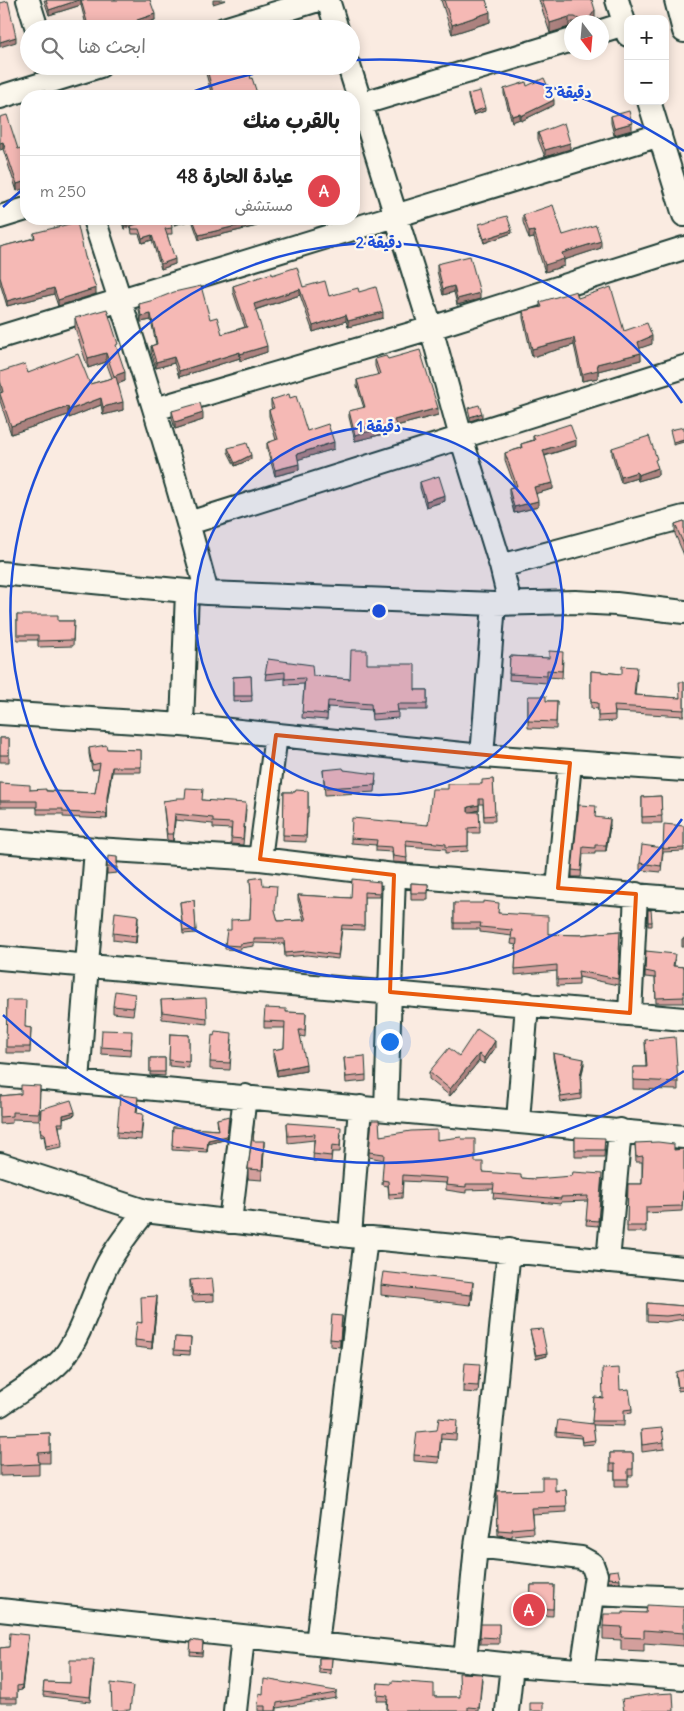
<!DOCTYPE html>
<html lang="ar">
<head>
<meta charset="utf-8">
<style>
	:root { --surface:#fff; --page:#f2f2f2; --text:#222; --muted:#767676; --line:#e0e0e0; --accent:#1f6fb2 }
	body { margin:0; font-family:Delius,"Playpen Sans Arabic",sans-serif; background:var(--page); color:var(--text); direction:rtl }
	.controls { position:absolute; right:15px; top:15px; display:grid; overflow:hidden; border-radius:10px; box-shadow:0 2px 12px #0003 }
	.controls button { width:45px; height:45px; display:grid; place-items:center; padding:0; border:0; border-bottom:1px solid var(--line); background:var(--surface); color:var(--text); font:25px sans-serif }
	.compass { position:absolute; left:564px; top:15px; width:45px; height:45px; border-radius:50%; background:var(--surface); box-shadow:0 2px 12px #0003; rotate:164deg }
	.you { position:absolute; left:389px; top:1041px; width:18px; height:18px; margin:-12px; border:4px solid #fff; border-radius:50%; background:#1a73e8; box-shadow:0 0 0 8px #1a73e833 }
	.badge { display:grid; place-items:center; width:32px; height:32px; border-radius:50%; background:var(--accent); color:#fff; font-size:16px; font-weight:700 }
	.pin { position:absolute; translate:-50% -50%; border:2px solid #fff; box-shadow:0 1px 5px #0006 }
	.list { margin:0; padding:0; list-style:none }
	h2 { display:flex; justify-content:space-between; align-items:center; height:65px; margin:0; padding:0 20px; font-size:21px }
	h2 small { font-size:16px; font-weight:400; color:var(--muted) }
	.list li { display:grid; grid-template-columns:32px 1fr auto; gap:15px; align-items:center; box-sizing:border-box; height:70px; padding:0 20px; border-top:1px solid var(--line) }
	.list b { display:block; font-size:19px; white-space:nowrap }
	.list p { margin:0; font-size:16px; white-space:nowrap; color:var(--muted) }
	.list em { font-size:16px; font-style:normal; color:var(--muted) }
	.icon { flex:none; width:28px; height:28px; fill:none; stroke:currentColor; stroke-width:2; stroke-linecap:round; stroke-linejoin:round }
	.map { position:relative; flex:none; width:684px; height:1711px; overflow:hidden; direction:ltr }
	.search { position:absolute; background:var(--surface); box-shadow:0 2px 12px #0003; left:20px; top:20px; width:340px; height:55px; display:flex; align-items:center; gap:12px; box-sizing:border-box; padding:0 18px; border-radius:28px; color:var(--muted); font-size:19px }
	.panel { position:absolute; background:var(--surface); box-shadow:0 2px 12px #0003; left:20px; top:90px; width:340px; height:135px; border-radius:20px; direction:rtl }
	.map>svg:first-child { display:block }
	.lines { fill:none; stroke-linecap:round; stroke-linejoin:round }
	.minor-casing { stroke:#1f3d34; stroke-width:26 }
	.minor { stroke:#fbf7ec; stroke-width:22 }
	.wall { fill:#d39f9c; stroke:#1f3d34 }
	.shaded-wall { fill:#ac827f; stroke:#1f3d34 }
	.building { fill:#f5b9b5; stroke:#1f3d34 }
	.marked { fill:none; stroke:#e8590c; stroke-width:4; stroke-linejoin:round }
	.ring { fill:none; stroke:#1d4ed8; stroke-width:2.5 }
	.centre { fill:#1d4ed8; stroke:#fbf7ec; stroke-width:2.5 }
	.ring-label { font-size:15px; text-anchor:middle; font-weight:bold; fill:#1d4ed8; stroke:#fbf7ec; stroke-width:4.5; stroke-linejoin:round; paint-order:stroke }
</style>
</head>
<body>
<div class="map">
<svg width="684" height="1711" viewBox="0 0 684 1711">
	<rect width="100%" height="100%" fill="#faebe1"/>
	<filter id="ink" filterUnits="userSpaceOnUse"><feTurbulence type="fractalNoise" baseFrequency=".02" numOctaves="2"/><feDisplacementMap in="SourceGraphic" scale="10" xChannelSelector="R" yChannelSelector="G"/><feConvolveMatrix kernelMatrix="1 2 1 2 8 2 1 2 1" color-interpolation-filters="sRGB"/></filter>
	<g filter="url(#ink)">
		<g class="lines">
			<!-- minor casing -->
			<g class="minor-casing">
				<path id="minor" d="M28 0 37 29
					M328 0 337 29
					M617 0 628 35
					M676 0 684 31
					M224 29 318 0
					M602 31 624 24
					M349 66 431 328 461 437 501 566 510 603
					M0 97 100 66
					M649 101 684 215
					M354 106 572 40
					M0 217 26 209
					M94 219C134 343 174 467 207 593
					M0 337 660 135
					M155 409 431 328 684 248
					M189 523 684 367
					M501 566 684 517
					M0 573 207 593 494 604 575 602 616 604 684 612
					M0 713 182 725 482 756 684 770
					M182 725 187 591
					M482 756 494 604
					M0 841 96 849 260 859 394 875 684 899
					M260 859 276 735
					M558 888 570 763
					M0 958 684 1019
					M630 1013 636 894
					M0 1075 684 1137
					M78 1081 96 849
					M386 1109 394 875
					M518 1121 527 1004
					M0 1164 145 1211 350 1236 684 1268
					M230 1222 245 1096
					M350 1236 360 1107
					M608 1261 620 1130
					M0 1405C18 1392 51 1374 64 1357 82 1333 92 1295 106 1267 116 1247 131 1229 145 1211
					M476 1546 581 1558 592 1564 596 1575 582 1671
					M593 1594 684 1598
					M0 1610 512 1665 684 1678
					M317 1644 366 1238
					M465 1660 476 1546 485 1487 509 1250
					M235 1711 243 1637
					M507 1711 512 1665"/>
			</g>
			<!-- minor -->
			<use href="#minor" class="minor"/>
		</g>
		<!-- wall -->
		<path class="wall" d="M44 0H150L155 20 138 25V29H87L81 5 49 15Z
			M441 0H486L490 22 452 34Z
			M539 0H592L595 20 593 22H572V27H569L550 33Z
			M204 66H248L251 79 258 96H212Z
			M527 86 554 105 521 121 520 119 512 122 504 94V89Z
			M468 94 485 111 473 115 468 97Z
			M611 116 632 130 614 135 611 123Z
			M0 117 18 149 17 191 3 149Z
			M538 133 570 149 545 157 538 139Z
			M523 215 563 235 601 248 564 260V266L545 272 534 238 529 239 523 222Z
			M121 219H138L139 224 171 219 172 234H167L175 264 161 269 152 240 142 243 139 234H132L131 227 124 229Z
			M172 219H256L257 226 199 240 192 220 174 225Z
			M479 224 512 233 484 243 479 228Z
			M34 233 85 257 96 294 58 306 54 294 7 306 0 283V247L34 238Z
			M437 264 480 299 457 305 454 292 443 295 437 271Z
			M272 275 303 287 329 296 359 292 383 318 348 327 346 321 313 332 300 295 255 310 267 352 240 361V358L179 377 174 363 156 368 151 352V346L156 344 151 320 141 322 139 310V304L210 319 222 334 245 327 233 292V286Z
			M578 298 624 331 652 344 639 348 641 360 598 371V378L582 381 574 345 532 357 523 318V311L540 307V302Z
			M75 318 118 352 125 381 118 384 123 410 103 415 101 405 69 418 68 415 11 434 0 401V393L1 392 0 388V372L28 373 90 384 112 378 106 362 88 368 75 328Z
			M375 359H388L438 415 396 426V431L355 441 349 417V411L364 408 357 386V380L378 375 375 366Z
			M290 398 307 431 334 449 298 459 299 470 275 476 267 449V443L276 440 269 416V410L272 409 271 406V400Z
			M172 411 203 420 175 429 172 418Z
			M533 436 576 446 545 456 553 489 536 493 538 507 514 513 509 494V488L515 487 505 460V453L521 448V444L533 440Z
			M228 448 251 459 235 466 228 452Z
			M612 448 657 465V466L658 475 638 481 637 478 621 483 612 454Z
			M420 482 445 501 426 507 420 488Z
			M684 521V555L675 534V524Z
			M17 615 58 621H74L73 646 38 647V640H17Z
			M510 656 563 659 562 678 547 677V683L509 680Z
			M268 659 313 676 350 679 367 664 415 690H427V710H398V718L372 720 371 710 328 707 327 720 302 718 304 684 285 685V678L265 680Z
			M591 671 622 674H637L635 695 680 698 684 682V716L615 712V721L598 722V709L591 708Z
			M251 676 252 701 233 702V677Z
			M528 696 546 701H557L556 729 528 728Z
			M0 738H9V762H0Z
			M89 748 107 749 141 750V772H112L107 802V819L63 817V814H37V807H0V783L30 790 95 793 99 769 92 770 89 754Z
			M323 770H344L376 781 375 792 325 795Z
			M493 779 495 821H484L483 804H479V810L472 812H479L480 833H468V851L446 853V849L406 846 407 863 393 862 392 852 376 851V845L351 843V838L428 825 448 789 482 784Z
			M308 791V818H307L306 842 283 841 284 792H295Z
			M661 796 662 823H642V797Z
			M203 800 246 809 243 845 231 844V829L213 828V824L175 820 173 841 167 840 163 801Z
			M595 817 610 825 606 851H595V854H583L581 877H572V870Z
			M684 826V851L663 852 661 872 640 870V863L663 847Z
			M117 857V873L107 874V867Z
			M250 879 263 885 275 911 278 921 304 920 298 900V895L351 898 380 882V897H364V930L342 929 338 959 307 955 285 957 284 944 254 943V946L240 948V950L225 949V945L231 930 250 919 251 896Z
			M411 883 428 884V900H411Z
			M194 900 196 933 183 934 180 902Z
			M454 903 499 913 548 934 580 935 620 931 618 985 579 977V985L557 986V971L515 975 516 945 511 944 512 936 480 932V929H454Z
			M648 910 652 922V926H648Z
			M138 922 136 943 113 940V933Z
			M684 938V947H682V939Z
			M646 951 675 960 674 966 684 967V1003H656L655 978 645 977Z
			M7 1000 25 1027 31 1028 30 1053H6Z
			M161 1000 207 1018V1024L162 1019Z
			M135 1001 133 1015 113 1013V1006Z
			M286 1012 306 1013 305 1037 300 1036 306 1071 277 1076 273 1057V1050L284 1048 285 1028H264V1021Z
			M170 1034 189 1035V1068L169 1066Z
			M132 1038 131 1056 101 1054V1047Z
			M232 1039 230 1070 210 1069V1062Z
			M645 1040 678 1082V1090L633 1089V1067H646Z
			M495 1048 484 1064 479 1061 450 1096 429 1079V1072L459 1056Z
			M553 1053 584 1064 581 1080V1099L561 1102 553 1058Z
			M150 1058H165V1076L150 1075Z
			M344 1058 366 1075V1081L346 1083Z
			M40 1086 39 1120 12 1119V1123L0 1124V1096L21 1094Z
			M138 1103 137 1113 143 1120 141 1140 117 1138V1132Z
			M41 1109 75 1115 63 1119V1126H59L62 1147 46 1150 44 1136 41 1137 40 1129Z
			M217 1119 229 1120 227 1139 208 1144 207 1152 172 1150 173 1127 218 1130Z
			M287 1123 341 1134 340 1152H332L331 1162 313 1161 314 1140 288 1143Z
			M254 1131 253 1141 264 1151 262 1180 248 1179V1169Z
			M380 1136 437 1140 462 1139 475 1162 483 1172 521 1178 534 1179 602 1180 598 1226 586 1225 588 1201 561 1202V1204L493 1198 494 1189 466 1190V1193L446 1190V1183L403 1181 402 1198 389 1199 388 1186 382 1185 384 1160 369 1157V1152Z
			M575 1137 605 1145 604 1157H575Z
			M635 1143 674 1150 684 1149V1197L683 1196 682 1211 646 1213V1232H627L628 1184H642V1162H636Z
			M190 1280 214 1294V1301L193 1302 190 1287Z
			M381 1285 473 1292 471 1305 381 1295Z
			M157 1303 152 1349 135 1347V1340L141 1323Z
			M647 1303 684 1306V1319L666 1322 647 1321Z
			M342 1323 340 1347 330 1346V1339Z
			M530 1330 547 1356 536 1359Z
			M175 1337 191 1338 190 1355 174 1354Z
			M684 1370V1390L678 1391 676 1375Z
			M480 1371 478 1393 463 1392V1385Z
			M620 1390 632 1409V1413L624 1414V1426L593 1425 595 1444 582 1445 581 1438 556 1436V1432L592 1423 594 1397 603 1398Z
			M457 1426 456 1440 441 1439 439 1463 414 1461V1455L437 1430Z
			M641 1430 664 1442V1449L642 1452Z
			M50 1433V1463H39V1475L0 1476V1435Z
			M610 1453H633V1476H628V1486H615V1471H610Z
			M566 1490 567 1512 532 1514 533 1533 512 1535V1537L498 1535 497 1491Z
			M609 1571 620 1579V1582H608Z
			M531 1585H554L553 1616 530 1615Z
			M684 1607V1646L644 1643V1651L621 1650V1640L603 1639V1626L623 1614 646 1613Z
			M499 1624V1644H480V1637Z
			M28 1639 22 1690 17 1691V1703H0V1648L9 1647Z
			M191 1640 203 1642 202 1656 190 1655Z
			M319 1658H332L331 1674 319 1673Z
			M94 1664 90 1702 43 1696 44 1682 70 1683Z
			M482 1680 479 1711H387V1701H377L378 1683 434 1697H460Z
			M336 1691V1698L277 1708V1711H258V1706Z"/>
		<!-- shaded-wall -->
		<path class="shaded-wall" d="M79 0H81V5L49 15V10Z
			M213 0H226L213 4Z
			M595 10V20L593 22H582V21Z
			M490 12V22L452 34V25Z
			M155 14V20L137 26V20Z
			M569 17V27L550 33V23Z
			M16 37V42L0 47V42Z
			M554 100V105L521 121V116Z
			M485 108V111L473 115V112Z
			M520 114V119L512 122V116Z
			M632 123V130L614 135V128Z
			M3 142V149L0 150V143Z
			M570 143V149L545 157V150Z
			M26 181V188L17 191V184Z
			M180 219H192V220L174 225V220Z
			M139 221V224L124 229V226Z
			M257 221V226L199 240V235Z
			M512 230V233L484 243V239Z
			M534 231V238L529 239V232Z
			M152 235V240L142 243V238Z
			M601 241V248L564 260V266L545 272V265L562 253Z
			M175 259V264L161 269V264Z
			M454 286V292L443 295V289Z
			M54 288V294L7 306V301Z
			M96 288V294L58 306V300Z
			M300 289V295L254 310V304Z
			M480 293V299L457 305V299Z
			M383 312V318L348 327V321Z
			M151 314V320L141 322V316Z
			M346 315V321L313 332V326Z
			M652 336V344L638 349V342Z
			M574 338V345L532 357V349Z
			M267 346V352L240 361V354Z
			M240 352V358L179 377V371Z
			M106 353V362L88 368V358Z
			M641 353V360L598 371V378L582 381V374L597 364Z
			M174 357V363L156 368V362Z
			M125 372V381L114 385V376Z
			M101 398V405L69 418V410Z
			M123 402V410L103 415V407Z
			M68 407V415L11 434V426Z
			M438 408V415L396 426V431L355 441V435L394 420Z
			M203 413V420L175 429V422Z
			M482 413V417L470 421V417Z
			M684 439V442L673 445V442Z
			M576 440V446L543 456V450Z
			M334 442V449L297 460V454Z
			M251 455V459L235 466V463Z
			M299 464V470L275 476V470Z
			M658 468V475L638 481V475Z
			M637 472V478L621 483V477Z
			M553 483V489L534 494V487Z
			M445 495V501L426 507V501Z
			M538 501V507L514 513V507Z
			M112 767V772L107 802V819V797Z
			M479 805V810L468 813V807Z
			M175 814V820L173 841V834Z
			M610 819V825L606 851V845Z
			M138 915V922L136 943V936Z
			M495 1041V1048L484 1064V1058Z
			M479 1054V1061L450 1096V1089Z
			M584 1059V1064L580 1081V1076Z
			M306 1064V1071L277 1076V1070Z
			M75 1112V1115L63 1119V1115Z
			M229 1116 227 1139 208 1144 207 1152 208 1140 227 1136Z
			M264 1141V1151L262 1180V1170Z
			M473 1282V1292L471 1305V1295Z
			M157 1296V1303L152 1349V1342Z
			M342 1316V1323L340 1347V1340Z
			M547 1353V1356L536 1359V1355Z
			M28 1635V1639L22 1690V1685Z"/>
		<!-- building -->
		<path class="building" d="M46 0H79L49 10Z
			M81 0H150L155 14 137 20 138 27 131 29H89Z
			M444 0H486L490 12 452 25Z
			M542 0H592L595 10 589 19 582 21 575 17H569L550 23Z
			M8 1 16 37 0 42V3Z
			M206 66H248L251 79 252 78 258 96H214Z
			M544 78 554 100 521 116 520 114 512 116 504 89 526 82 527 86Z
			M44 90 46 96H30V95Z
			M480 91 485 108 473 112 468 94Z
			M629 111 632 123 614 128 611 116Z
			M7 115 18 149 26 147V181L17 184 3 142 0 143V117Z
			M564 123 570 143 545 150 538 133Z
			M553 205 563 235 596 225 601 241 562 253 564 259 545 265 534 231 529 232 523 215Z
			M507 216 512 230 484 239 479 224Z
			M122 219H138L139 221 124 226Z
			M154 219H171L172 228 165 229 175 259 161 264 152 235 142 238 139 229H132L131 226Z
			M193 219H256L257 221 199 235Z
			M77 222 85 257 96 288 58 300 54 288 7 301 0 277V247L35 238 34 233Z
			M470 256 480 293 457 299 454 286 443 289 437 264Z
			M297 267 303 287 325 281 329 296 358 288 359 292 376 287 383 312 348 321 346 315 313 326 300 289 254 304 267 346 240 354V352L179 371 174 357 156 362 151 346 157 344 151 314 141 316 139 304 154 300 174 292 201 286 210 319 217 317 222 334 247 327 233 286 272 273V275Z
			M611 287 624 331 647 323 652 336 638 342 641 353 597 364 598 370 582 374 574 338 532 349 523 311 542 307 540 302 576 291 578 298Z
			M107 309 118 344 116 345 125 372 114 376 106 353 88 358 75 318Z
			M420 350 438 408 394 420 396 425 355 435 349 411 365 407 357 380 380 374 375 359 386 356 388 359Z
			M78 354 90 384 116 377 123 402 103 407 101 398 69 410 68 407 11 426 0 394V393L3 392 0 380V372L25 364 28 373Z
			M289 394 290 398 296 396 307 431 328 424 334 442 297 454 299 464 275 470 267 443 278 439 269 410 274 408 271 400Z
			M200 403 203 413 175 422 172 411Z
			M479 405 482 413 470 417 468 408Z
			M570 424 576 440 543 450 553 483 534 487 538 501 514 507 509 488 517 486 505 453 522 448 521 444 535 440 533 436Z
			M684 427V439L673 442 670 430Z
			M649 436 657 459 655 460 658 468 638 475 637 472 621 477 612 448Z
			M247 443 251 455 235 463 228 448Z
			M439 476 445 495 426 501 420 482Z
			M684 521V545L675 524Z
			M17 615H58V621H74L73 640 38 641V635H17Z
			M351 650H367V664H415V690H427V704H397L398 712 372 714 371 704 328 701 327 714 302 712 305 678 285 679V672L265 674 268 659 312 665 313 676 350 679Z
			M549 651 563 652 562 671 547 670V676L509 674 510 656 549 658Z
			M622 666 637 667 634 695 680 698 679 682H684V710L614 706 615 715 598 716V703L591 702V671L622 674Z
			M251 676 252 696H233V677Z
			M528 696H546V701H557L556 722 528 721Z
			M0 738H9V755H0Z
			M106 745 107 749 141 750V767H112L107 797V814L63 812V809H37V801H0V783L30 785V790L46 789V791L95 793 100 763 92 765 89 748Z
			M343 768 344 770 376 774 375 785 325 788 323 770Z
			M493 779 495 815 484 816 483 799H479V805L468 807V812H479L480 827 468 828V846L446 847V844L406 840 407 858 393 856 392 847 376 846 377 840 351 838 352 818 428 825 432 789H448V784H482V780Z
			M186 788 203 789 202 800 246 803 243 839 231 838 232 823 213 822V818L175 814 173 834H167L163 801 177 799V798H185Z
			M296 790 308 791V813H307L306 836 283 835 284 792H295Z
			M661 796 662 816 642 817V797Z
			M579 805 596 806 595 817 610 819 606 845H595V848L583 847 581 871 572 870Z
			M664 824 684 826V848L663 849Z
			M642 845 663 848 661 866 640 863Z
			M108 856 117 857V867H107Z
			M262 877 263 885 277 886 275 910 278 921 306 920 298 895 351 898 352 879 380 882V893L364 892V926L342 925 338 955 307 951 285 953 284 939H254V942L240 944V946L225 945 227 930H231V920L250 919 251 894 250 879Z
			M411 883 428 884V893H411Z
			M194 900 196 930 183 931 180 902Z
			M483 901 499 903 498 913 548 916V934L580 935 620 931 618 979 578 971 579 979 557 980V965L515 969 517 939H511L512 930 480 927 481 923H454V903H483Z
			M648 910H651L652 922H648Z
			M115 912 138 915 136 936 113 933Z
			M646 951 675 954 673 966 684 967V997L656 998 655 973 645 971Z
			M115 991 135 994 133 1008 113 1006Z
			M206 998 207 1018 162 1012 161 1000Z
			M7 1000H26L25 1027 31 1028 30 1047H6Z
			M265 1008 286 1009V1012L306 1013 305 1030H299L306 1064 277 1070 273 1050 284 1048 285 1022 264 1021Z
			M477 1029 495 1041 484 1058 479 1054 450 1089 429 1072 449 1048 459 1056Z
			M102 1030 132 1031 131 1049 101 1047Z
			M215 1031 232 1033 230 1063 210 1062 212 1035 214 1036Z
			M170 1034 189 1035V1062L169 1060Z
			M675 1037 678 1082 633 1080V1067H647L645 1040Z
			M553 1053 584 1059 580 1076 581 1094 561 1097Z
			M365 1056 366 1075 346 1077 344 1058Z
			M150 1058H165V1072H150Z
			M21 1085 40 1086 39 1113 12 1112V1116L0 1117V1096L21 1094Z
			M120 1095 138 1097 136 1113 143 1114 141 1134 117 1132Z
			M71 1100 75 1112 63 1115V1123H58L62 1143 46 1146 44 1133H41L40 1125 41 1109Z
			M229 1116 227 1136 208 1140 207 1149 172 1146 173 1127 219 1130 217 1119Z
			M372 1120H379L380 1136 411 1131 437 1130V1140L461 1137 462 1139H475V1162H483V1172L521 1175V1178L534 1179 572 1176 573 1172 602 1174 598 1221 586 1220 588 1196 561 1197V1199L493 1193 494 1184H466V1187L446 1185 447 1178 403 1175 402 1193 389 1194 388 1181 382 1180 384 1154 369 1152Z
			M254 1121 253 1141H264L262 1170 248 1169Z
			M287 1123 341 1127 340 1146 332 1145 331 1156 313 1154 315 1134 288 1136Z
			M575 1137 605 1138 604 1150H575Z
			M658 1142 674 1144V1150L684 1149V1191H683L682 1206 646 1207V1226H627L628 1184H642L643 1156 636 1157 635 1143Z
			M383 1272 473 1282 471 1295 381 1285Z
			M212 1278 214 1294 193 1295 190 1280Z
			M157 1296 152 1342 135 1340 137 1322 142 1323 141 1297Z
			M647 1303 684 1306V1314L666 1316 647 1315Z
			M332 1315 342 1316 340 1340 330 1339Z
			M542 1329 547 1353 536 1355 530 1330Z
			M175 1337 191 1338 190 1351 174 1350Z
			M465 1363 480 1364 478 1386 463 1385Z
			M619 1368 620 1390 629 1389 632 1409 624 1410V1421H592L594 1397 603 1398 602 1369Z
			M684 1370V1387H678L676 1372Z
			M439 1418 457 1420 456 1434 441 1433 439 1457 414 1455 417 1432 437 1430Z
			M558 1420 593 1424 595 1440 582 1442 581 1435 556 1432Z
			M662 1428 664 1442 642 1445 641 1430Z
			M50 1433V1452L38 1453 39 1464 0 1466V1435Z
			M610 1453H633V1469H628V1479H615V1464H610Z
			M542 1477H555V1491L566 1490 567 1507 531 1508 533 1527 512 1529V1531L498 1530 497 1491 542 1490Z
			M618 1570 620 1579 608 1578 609 1571Z
			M531 1585H554L553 1609 530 1608Z
			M647 1605 684 1607V1633L644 1630V1638L621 1637 622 1627 603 1626 604 1614H623V1612L646 1613Z
			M481 1624H499V1638L480 1637Z
			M10 1633 28 1635 22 1685 17 1686V1698H0V1648L9 1647Z
			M191 1640 203 1642 202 1653 190 1652Z
			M319 1658H332L331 1670 319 1669Z
			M70 1660H94L90 1697 43 1692 44 1682 70 1683Z
			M459 1673 482 1674 479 1708 468 1707V1711H387L388 1696 377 1695 378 1683 392 1684V1681L434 1684V1697H460Z
			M264 1679 336 1691V1693L277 1703 276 1711H265V1706H258L259 1693 263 1694Z
			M111 1683 133 1686 130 1710 112 1711Z
			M673 1693 674 1711H624L622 1699 654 1694Z
			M530 1703H543V1711H530Z"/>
	</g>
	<!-- marked area -->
	<path class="marked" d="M276 735 570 763 558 888 636 894 630 1013 390 992 394 875 260 859Z"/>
	<!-- distance rings -->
	<circle cx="379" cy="611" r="184" fill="#1d4ed8" fill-opacity=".12"/>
	<g class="ring">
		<circle cx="379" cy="611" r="184"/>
		<path d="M682 819A368 368 0 1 1 682 403"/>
		<path d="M684 1071A552 552 0 0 1 3 1015M3 207A552 552 0 0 1 24 188M181 96A552 552 0 0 1 288 67M355 60A552 552 0 0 1 684 151"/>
	</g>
	<circle cx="379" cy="611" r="8" class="centre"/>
	<g class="ring-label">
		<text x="568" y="98">3 دقيقة</text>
		<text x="379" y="248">2 دقيقة</text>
		<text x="379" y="432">1 دقيقة</text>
	</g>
</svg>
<div class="controls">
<button>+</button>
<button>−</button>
</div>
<svg class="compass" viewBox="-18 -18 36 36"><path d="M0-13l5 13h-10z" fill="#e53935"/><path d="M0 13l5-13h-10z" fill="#767676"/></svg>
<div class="you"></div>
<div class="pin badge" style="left:529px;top:1610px;background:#e0444e">A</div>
<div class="search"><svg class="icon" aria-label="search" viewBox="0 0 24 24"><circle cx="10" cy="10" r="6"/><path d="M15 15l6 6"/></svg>ابحث هنا</div>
<section class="panel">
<h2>بالقرب منك<small></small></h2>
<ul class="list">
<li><span class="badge" style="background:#e0444e">A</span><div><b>عيادة الحارة 48</b><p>مستشفى</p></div><em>250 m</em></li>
</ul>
</section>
</div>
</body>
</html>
